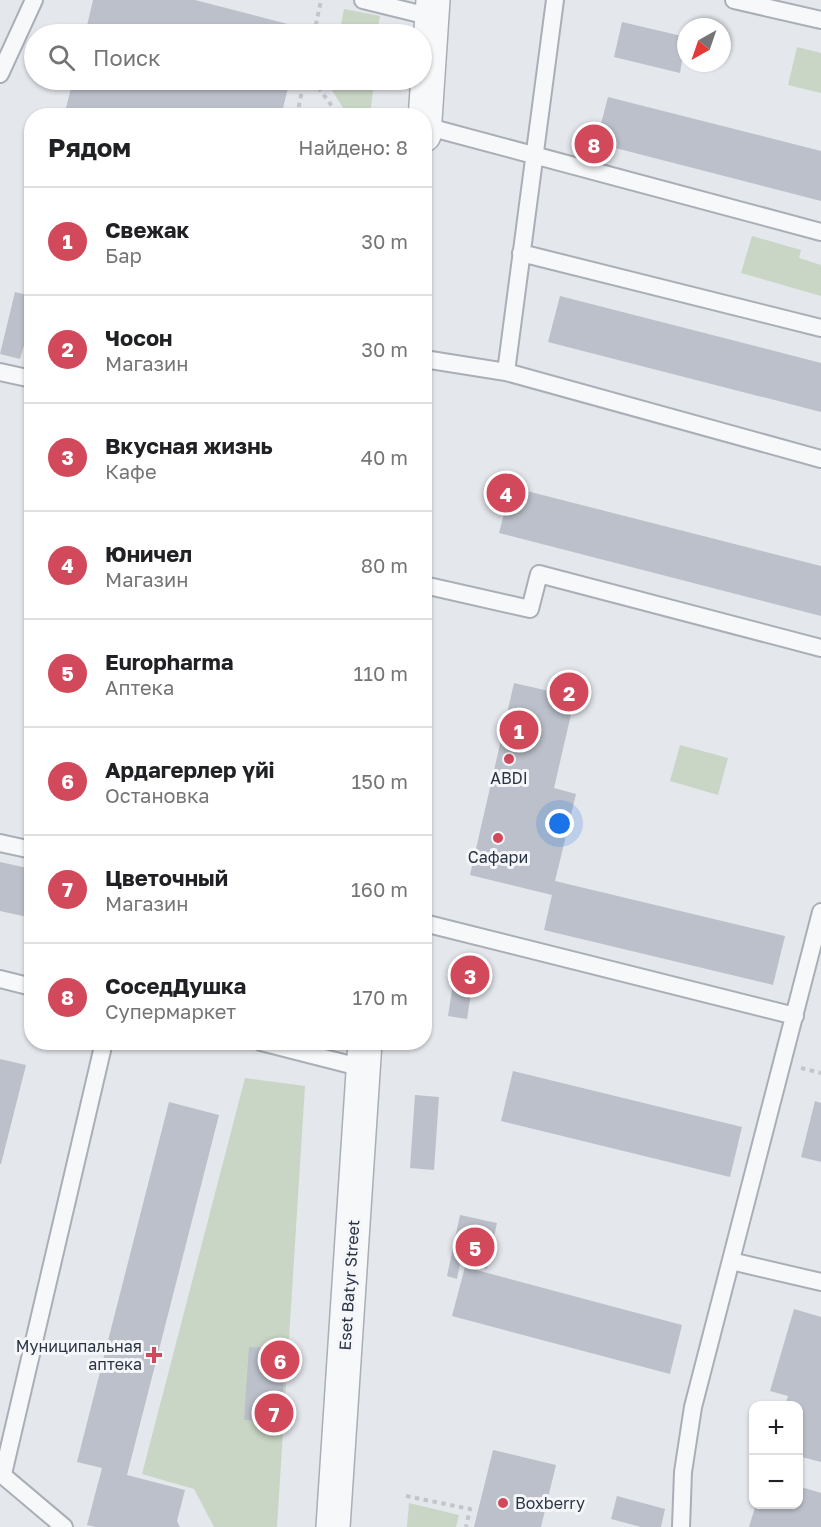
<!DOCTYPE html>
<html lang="ru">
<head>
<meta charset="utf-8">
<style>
	:root { --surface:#fff; --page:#f6f6f6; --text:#202124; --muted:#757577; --line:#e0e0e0; --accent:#d1495b }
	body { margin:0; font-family:"Golos Text",sans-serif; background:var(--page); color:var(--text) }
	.controls { position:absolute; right:18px; bottom:18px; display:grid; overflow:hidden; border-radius:12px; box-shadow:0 2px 4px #0004 }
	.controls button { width:54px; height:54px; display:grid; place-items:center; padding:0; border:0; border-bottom:2px solid var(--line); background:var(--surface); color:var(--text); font:30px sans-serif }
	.compass { position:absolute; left:677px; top:18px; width:54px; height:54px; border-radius:50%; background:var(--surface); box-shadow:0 2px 4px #0004; rotate:220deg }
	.you { position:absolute; left:560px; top:824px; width:21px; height:21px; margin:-15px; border:4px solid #fff; border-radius:50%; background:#1a73e8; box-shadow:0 0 0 9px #1a73e833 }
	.badge { display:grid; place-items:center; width:39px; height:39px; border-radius:50%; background:var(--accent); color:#fff; font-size:20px; font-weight:700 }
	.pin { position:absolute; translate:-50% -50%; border:3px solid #fff; box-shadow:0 2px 6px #0006 }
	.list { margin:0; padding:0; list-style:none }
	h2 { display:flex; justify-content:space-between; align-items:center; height:78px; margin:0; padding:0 24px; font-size:26px }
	h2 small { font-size:20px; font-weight:400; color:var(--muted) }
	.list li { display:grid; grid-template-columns:39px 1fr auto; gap:18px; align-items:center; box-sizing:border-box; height:108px; padding:0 24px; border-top:2px solid var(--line) }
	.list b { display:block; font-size:22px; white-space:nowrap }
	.list p { margin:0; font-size:20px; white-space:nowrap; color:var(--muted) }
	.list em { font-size:20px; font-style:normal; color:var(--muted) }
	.icon { flex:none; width:33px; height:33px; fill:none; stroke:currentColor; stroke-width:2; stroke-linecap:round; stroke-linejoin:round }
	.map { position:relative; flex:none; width:821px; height:1527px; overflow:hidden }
	.search { position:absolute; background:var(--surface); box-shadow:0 2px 4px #0004; left:24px; top:24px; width:408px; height:66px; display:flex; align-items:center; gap:15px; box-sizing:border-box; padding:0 21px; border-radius:33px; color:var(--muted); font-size:22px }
	.panel { position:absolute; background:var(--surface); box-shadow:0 2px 4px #0004; left:24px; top:108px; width:408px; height:942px; border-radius:24px }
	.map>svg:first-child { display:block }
	.green { fill:#c9d6c5 }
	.building { fill:#bbc0ca }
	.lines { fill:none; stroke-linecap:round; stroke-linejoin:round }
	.service-casing { stroke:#a9aeb7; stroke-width:20 }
	.tertiary-casing { stroke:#a9aeb7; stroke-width:36 }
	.path { stroke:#c2c5cb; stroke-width:4; stroke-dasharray:4.5 4.5; stroke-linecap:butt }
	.service { stroke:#f7f8fa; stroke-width:16 }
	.tertiary { stroke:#f7f8fa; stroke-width:33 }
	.poi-dot { fill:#d1495b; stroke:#f4f6f9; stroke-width:2 }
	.labels { text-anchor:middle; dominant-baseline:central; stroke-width:6; stroke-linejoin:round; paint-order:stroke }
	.poi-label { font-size:16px; fill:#2b3445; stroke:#f4f6f9 }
	.street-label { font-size:16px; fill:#2b3445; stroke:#f4f6f9 }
</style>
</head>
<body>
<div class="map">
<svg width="821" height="1527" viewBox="0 0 821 1527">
	<rect width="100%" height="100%" fill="#e4e7ec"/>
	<!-- green -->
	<path class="green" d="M344 9 380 16 377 34H339Z
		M797 47 821 53V93L788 85Z
		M329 80H358L374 83 370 115 347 114 328 84Z
		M752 236 801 250 799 258 821 265V296L741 273Z
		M680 745 728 758 718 795 670 781Z
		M245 1078 305 1086 277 1527H214L194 1489 142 1474Z
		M409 1503 459 1515 456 1527H407Z"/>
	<!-- building -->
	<path class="building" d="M93 0H195L303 28 301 34H85Z
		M622 22 686 37 680 73 614 57Z
		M73 80H290L281 116H64Z
		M608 97 821 151V201L596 143Z
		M31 249H32V278L24 276Z
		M15 292 32 296V318L20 359 0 354Z
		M560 296 821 363V412L548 342Z
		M511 487 821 566V616L499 533Z
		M514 683 575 697 554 788 576 794 555 881 785 936 773 985 544 930 552 895 470 875Z
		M0 862 32 869V918L0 911Z
		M456 961 474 963 471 989 452 987Z
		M452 990 471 993 467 1019 448 1016Z
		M0 1059 26 1065 1 1164H0Z
		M513 1071 742 1127 730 1177 501 1121Z
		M415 1095 439 1097 434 1170 410 1168Z
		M815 1101 821 1103V1162L801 1157Z
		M169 1102 219 1115 127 1475 185 1490 177 1521 180 1527H96L87 1525 102 1468 77 1462Z
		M460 1215 497 1223 487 1269 460 1263 457 1279 447 1276Z
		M465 1267 682 1325 670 1374 452 1316Z
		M794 1309 821 1317V1462L798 1456V1406H785L788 1396 770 1391Z
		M249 1347 286 1349 281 1422 244 1420Z
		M493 1450 556 1465 541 1527H474Z
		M798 1486 821 1493V1527H749L756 1504H798Z
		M617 1496 665 1509 661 1527H641L611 1519Z"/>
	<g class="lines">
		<!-- service casing -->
		<g class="service-casing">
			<path id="service" d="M363 0 432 17
				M734 0 821 20
				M0 74 34 0
				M425 126 821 232
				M521 253 821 328
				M424 359 506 372 821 459
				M0 372 32 379
				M506 372 555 0
				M424 585 530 609 539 574 821 648
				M0 843 32 850
				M424 923 795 1016
				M0 979 32 987
				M261 1042 363 1068
				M731 1261 821 1282
				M0 1473 64 1527
				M3 1474 104 1042
				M681 1527 683 1472 693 1407 821 912"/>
		</g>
		<!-- tertiary casing -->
		<g class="tertiary-casing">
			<path id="tertiary" d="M424 135 433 0
				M333 1527 365 1042"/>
		</g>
		<!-- path -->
		<path class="path" d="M314 34 321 0
			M313 80 339 116
			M385 80 397 82
			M297 116 304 80
			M801 1068 821 1073
			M406 1496 470 1509 466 1527"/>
		<!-- service -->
		<use href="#service" class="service"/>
		<!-- tertiary -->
		<use href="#tertiary" class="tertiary"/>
	</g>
	<!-- markers -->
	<g class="poi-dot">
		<circle cx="509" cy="759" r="6"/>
		<circle cx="498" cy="838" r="6"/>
		<path d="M151 1346h6v6h6v6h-6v6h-6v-6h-6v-6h6z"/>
		<circle cx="503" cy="1503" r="6"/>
	</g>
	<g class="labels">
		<!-- poi labels -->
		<g class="poi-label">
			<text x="509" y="778">ABDI</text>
			<text x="498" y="857">Сафари</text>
			<text x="142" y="1346" text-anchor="end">Муниципальная<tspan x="142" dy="18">аптека</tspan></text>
			<text x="515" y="1503" text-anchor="start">Boxberry</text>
		</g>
		<!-- street labels -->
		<g class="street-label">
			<text transform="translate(349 1285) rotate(-86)">Eset Batyr Street</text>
		</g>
	</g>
</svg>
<div class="controls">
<button>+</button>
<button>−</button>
</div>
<svg class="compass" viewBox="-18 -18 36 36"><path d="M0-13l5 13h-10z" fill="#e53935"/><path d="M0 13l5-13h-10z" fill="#757577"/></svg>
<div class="you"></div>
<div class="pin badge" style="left:519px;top:730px">1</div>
<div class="pin badge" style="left:569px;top:692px">2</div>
<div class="pin badge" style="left:470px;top:975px">3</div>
<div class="pin badge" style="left:506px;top:493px">4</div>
<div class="pin badge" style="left:475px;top:1247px">5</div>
<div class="pin badge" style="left:280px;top:1360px">6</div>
<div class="pin badge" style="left:274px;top:1413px">7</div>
<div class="pin badge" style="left:594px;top:144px">8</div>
<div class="search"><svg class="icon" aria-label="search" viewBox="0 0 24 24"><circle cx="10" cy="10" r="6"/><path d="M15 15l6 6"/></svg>Поиск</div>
<section class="panel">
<h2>Рядом<small>Найдено: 8</small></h2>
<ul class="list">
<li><span class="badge">1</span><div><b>Свежак</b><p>Бар</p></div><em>30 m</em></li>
<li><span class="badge">2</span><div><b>Чосон</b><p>Магазин</p></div><em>30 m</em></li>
<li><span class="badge">3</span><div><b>Вкусная жизнь</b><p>Кафе</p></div><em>40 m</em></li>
<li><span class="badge">4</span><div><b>Юничел</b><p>Магазин</p></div><em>80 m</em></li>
<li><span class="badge">5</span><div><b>Europharma</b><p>Аптека</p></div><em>110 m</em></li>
<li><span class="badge">6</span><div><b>Ардагерлер үйі</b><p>Остановка</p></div><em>150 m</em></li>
<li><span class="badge">7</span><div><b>Цветочный</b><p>Магазин</p></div><em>160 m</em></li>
<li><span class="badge">8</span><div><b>СоседДушка</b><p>Супермаркет</p></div><em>170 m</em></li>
</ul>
</section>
</div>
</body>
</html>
